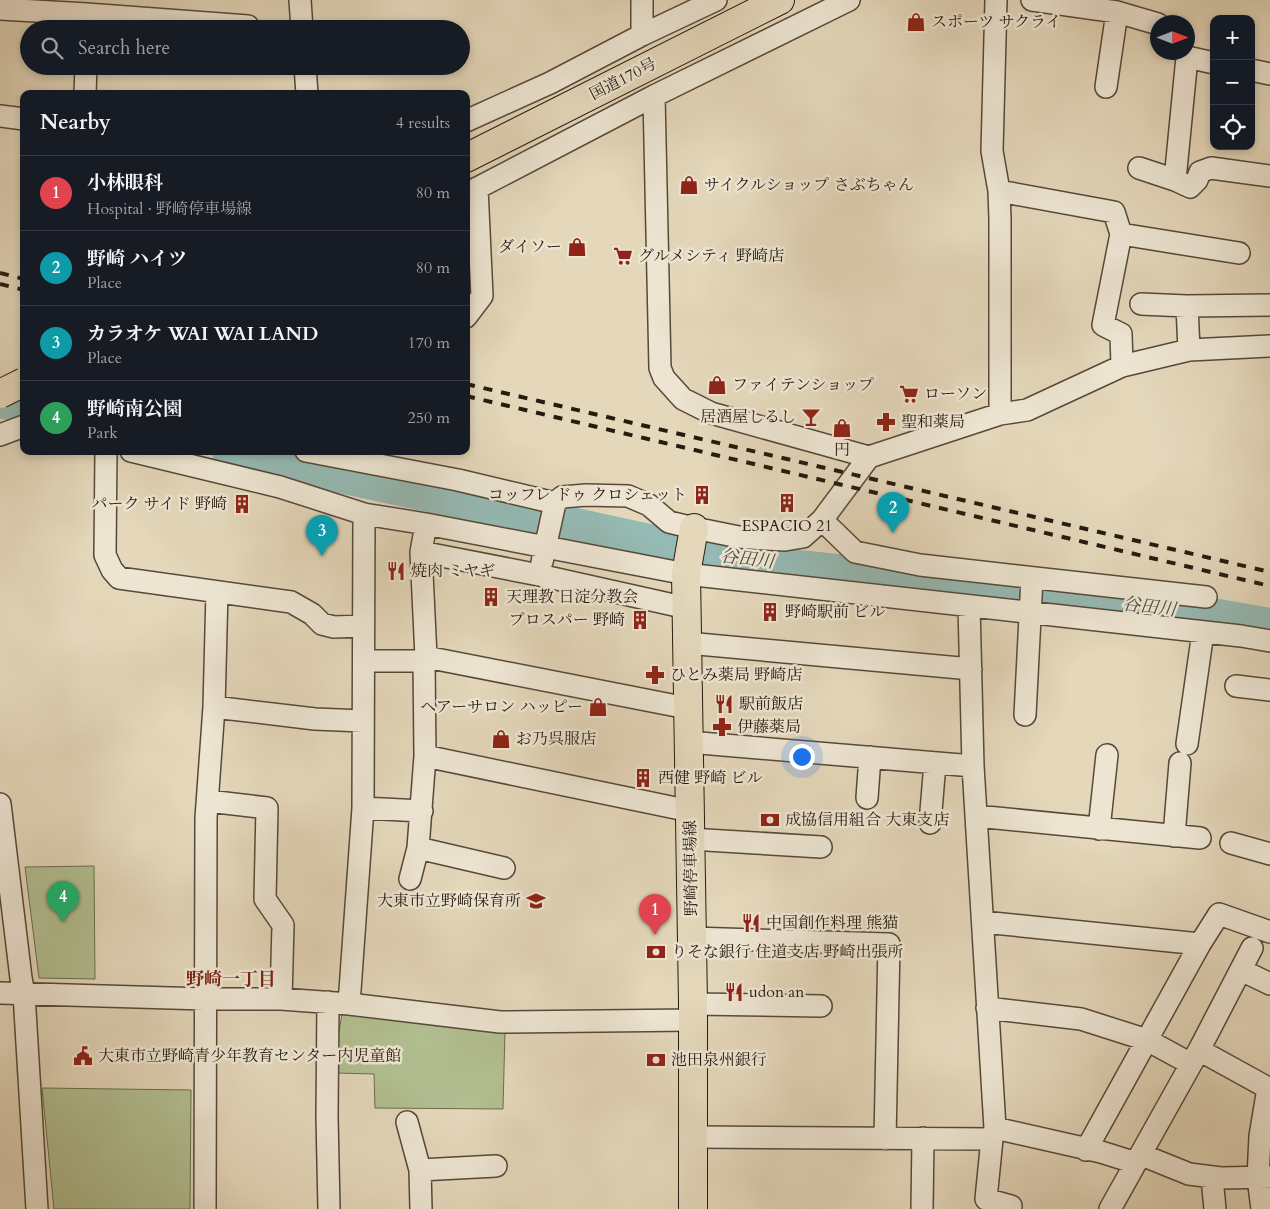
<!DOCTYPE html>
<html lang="en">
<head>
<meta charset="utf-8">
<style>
	:root { --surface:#171b24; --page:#242831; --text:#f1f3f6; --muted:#9ea1a6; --line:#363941; --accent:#2563eb }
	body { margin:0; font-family:Cardo,"Noto Serif JP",serif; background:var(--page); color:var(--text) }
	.controls { position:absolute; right:15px; top:15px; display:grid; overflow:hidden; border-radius:10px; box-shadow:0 2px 8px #0003 }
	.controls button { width:45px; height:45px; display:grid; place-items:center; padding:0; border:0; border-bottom:1px solid var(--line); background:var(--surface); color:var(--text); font:25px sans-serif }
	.compass { position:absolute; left:1150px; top:15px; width:45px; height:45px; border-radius:50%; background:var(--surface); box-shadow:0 2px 8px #0003; rotate:90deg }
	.you { position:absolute; left:801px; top:756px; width:18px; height:18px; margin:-12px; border:4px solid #fff; border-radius:50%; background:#1a73e8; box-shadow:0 0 0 8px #1a73e833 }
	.badge { display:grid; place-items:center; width:32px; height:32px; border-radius:50%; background:var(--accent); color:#fff; font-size:16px; font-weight:700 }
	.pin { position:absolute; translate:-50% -41px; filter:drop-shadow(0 1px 2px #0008) }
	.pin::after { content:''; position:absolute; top:26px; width:18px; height:15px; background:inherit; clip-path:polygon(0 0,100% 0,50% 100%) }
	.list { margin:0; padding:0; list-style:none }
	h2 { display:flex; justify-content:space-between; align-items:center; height:65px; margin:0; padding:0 20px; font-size:21px }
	h2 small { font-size:16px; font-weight:400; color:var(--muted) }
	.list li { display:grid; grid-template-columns:32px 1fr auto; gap:15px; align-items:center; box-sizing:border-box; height:75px; padding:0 20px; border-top:1px solid var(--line) }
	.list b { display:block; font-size:19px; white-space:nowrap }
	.list p { margin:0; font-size:16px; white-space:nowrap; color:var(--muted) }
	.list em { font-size:16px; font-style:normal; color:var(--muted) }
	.icon { flex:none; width:28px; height:28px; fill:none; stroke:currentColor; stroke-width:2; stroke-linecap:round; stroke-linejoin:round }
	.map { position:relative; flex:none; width:1270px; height:1209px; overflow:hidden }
	.search { position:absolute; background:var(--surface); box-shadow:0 2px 8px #0003; left:20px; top:20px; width:450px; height:55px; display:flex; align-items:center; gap:12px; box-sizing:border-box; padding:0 18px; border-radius:28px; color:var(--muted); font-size:19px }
	.panel { position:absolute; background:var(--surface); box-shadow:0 2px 8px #0003; left:20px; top:90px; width:450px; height:365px; border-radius:10px }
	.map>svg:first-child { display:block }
	.green { fill:#b2bf91; stroke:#6c6c50 }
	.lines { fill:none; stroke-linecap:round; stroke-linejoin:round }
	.river { stroke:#95b9b3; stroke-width:36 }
	.minor-casing { stroke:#56493a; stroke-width:24 }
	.major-casing { stroke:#271a0f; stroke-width:30 }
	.highway-casing { stroke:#271a0f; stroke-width:30 }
	.minor { stroke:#ede5d2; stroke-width:21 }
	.major { stroke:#e4d7ba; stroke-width:28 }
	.highway { stroke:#e4d7ba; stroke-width:28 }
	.rail { stroke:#271a0f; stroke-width:4; stroke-dasharray:9 9; stroke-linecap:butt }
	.highway-bridge-casing { stroke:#271a0f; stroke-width:30; stroke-linecap:butt }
	.highway-bridge { stroke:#e4d7ba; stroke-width:28 }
	.labels { text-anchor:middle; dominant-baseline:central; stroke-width:5; stroke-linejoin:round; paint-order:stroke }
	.poi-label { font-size:16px; fill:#271a0f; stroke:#ede5d2; text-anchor:start }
	.street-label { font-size:16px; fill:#271a0f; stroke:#ede5d2 }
	.water-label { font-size:18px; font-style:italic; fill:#484a40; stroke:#ede5d2 }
	.neighbourhood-label { font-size:18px; font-weight:bold; fill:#7a1f14; stroke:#ede5d2 }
</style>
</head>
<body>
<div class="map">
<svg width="1270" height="1209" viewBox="0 0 1270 1209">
	<rect width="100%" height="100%" fill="#e4d7ba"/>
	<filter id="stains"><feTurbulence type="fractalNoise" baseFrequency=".004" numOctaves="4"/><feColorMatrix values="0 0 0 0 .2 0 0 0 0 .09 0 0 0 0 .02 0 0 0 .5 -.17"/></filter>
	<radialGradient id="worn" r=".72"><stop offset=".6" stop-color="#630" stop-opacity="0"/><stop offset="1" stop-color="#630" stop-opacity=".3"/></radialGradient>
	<!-- green -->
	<path class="green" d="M94 866 95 979 39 978 25 867Z
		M342 1014 505 1030 503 1109 375 1108 374 1074 336 1073 337 1043Z
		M42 1088 191 1090 190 1209H54Z"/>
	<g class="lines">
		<!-- river -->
		<path class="river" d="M0 400 24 405
			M230 451 709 555 799 568 1031 593 1201 614 1270 626"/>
		<!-- minor casing -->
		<g class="minor-casing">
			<path id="minor" d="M300 0 302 29
				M642 0V35
				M996 0 992 151 999 191 1000 219V414
				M1032 0 1117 12 1158 24
				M0 9 87 14 248 26
				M1183 52 1187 57 1214 63
				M305 66 307 94
				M1251 70 1270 74
				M1106 87 1117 12
				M85 94 86 66
				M654 96 660 368 664 378 683 399 711 413 869 457
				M0 116 24 119
				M466 121 550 83 642 35 716 0
				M1139 168 1175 180 1190 187 1197 180 1200 172 1211 168 1270 176
				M1175 180 1187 57
				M999 191 1114 212 1121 234 1103 325 1121 334 1122 366
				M466 194 654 96 849 0
				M1121 234 1239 253
				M1141 304 1187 306 1270 305
				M1187 306 1189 350
				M466 317 482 296 477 188
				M0 435 24 426
				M106 451 105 555 112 570 119 578 291 602 312 614 322 624 334 627 363 626
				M131 451 280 487 364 514 426 524 686 574 1241 636 1270 641
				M306 451 458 480 555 503 562 497 586 495 628 496 649 505 669 522 694 528 739 537 765 539 785 540 803 537 822 520 869 457 1000 414 1027 410 1122 366 1189 350 1270 346
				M822 520 855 552 920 565 1206 597
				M421 552 539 575 687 608
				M542 562 555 503
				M969 606 973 766 995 1128 992 1139 986 1199 1011 1206
				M687 643 971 669
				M426 657 687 708
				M364 661H424
				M1236 686 1270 690
				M214 707 315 719 363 721
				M1025 715 1032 578
				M688 742 973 766
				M1187 744 1203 632
				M425 756 690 811
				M867 798 870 757
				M208 801 267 808 265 899 283 925 281 999
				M0 804 21 978 24 994 37 1209
				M363 808 422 811
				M976 816 1200 838
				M930 823 935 763
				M1099 829 1107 755
				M1174 836 1180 763
				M690 839 821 847
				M1231 843 1270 854
				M418 848 504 868
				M410 879 418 848 425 756 424 661 426 657 421 552 426 524
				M983 922 1200 944
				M692 938 889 944 885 1139
				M1241 970 1270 984
				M0 993 205 999H281L349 1004 500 1022 693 1020
				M328 1002 327 1116 329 1209
				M349 1004 363 808 364 514
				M693 1004 821 1006
				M987 1008 1081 1019 1147 1040 1191 1064
				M1199 1050 1268 1088 1260 1136 1258 1178 1262 1209
				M407 1122 420 1170 421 1209
				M995 1128 1101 1152 1136 1163
				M693 1137 992 1139
				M1086 1150 1200 944 1219 914 1270 932
				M1142 1155 1189 1174 1221 1178 1270 1177
				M420 1170 496 1166
				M1212 1178 1215 1209
				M205 1209 206 818 214 707 217 592
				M922 1209 923 1138
				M1110 1209 1199 1050 1252 948"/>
		</g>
		<!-- major casing -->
		<g class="major-casing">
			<path id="major" d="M693 1209V1004L686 574 694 528"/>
		</g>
		<!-- highway casing -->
		<g class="highway-casing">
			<path id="highway" d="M466 158 780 0"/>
		</g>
		<!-- minor -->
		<use href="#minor" class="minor"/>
		<!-- major -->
		<use href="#major" class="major"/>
		<!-- highway -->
		<use href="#highway" class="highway"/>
		<!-- rail -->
		<path class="rail" d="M0 273 24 279
			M0 284 24 290
			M466 384 1270 572
			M466 396 1270 586"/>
		<!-- highway-bridge casing -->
		<g class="highway-bridge-casing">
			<path id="highway-bridge" d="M0 394 24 382"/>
		</g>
		<!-- highway-bridge -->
		<use href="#highway-bridge" class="highway-bridge"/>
	</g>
	<!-- icons -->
	<defs>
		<g id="shop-bare" transform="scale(1.5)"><path d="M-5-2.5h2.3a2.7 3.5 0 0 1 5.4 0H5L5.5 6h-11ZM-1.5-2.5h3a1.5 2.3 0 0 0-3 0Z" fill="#8f2418" stroke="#ede5d2" stroke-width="2.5" paint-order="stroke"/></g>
		<g id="supermarket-bare" transform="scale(1.5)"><path d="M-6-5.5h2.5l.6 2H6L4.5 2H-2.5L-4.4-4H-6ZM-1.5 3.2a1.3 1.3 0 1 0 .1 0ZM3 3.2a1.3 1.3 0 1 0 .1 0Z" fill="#8f2418" stroke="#ede5d2" stroke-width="2.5" paint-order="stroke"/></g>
		<g id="bar-bare" transform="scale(1.5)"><path d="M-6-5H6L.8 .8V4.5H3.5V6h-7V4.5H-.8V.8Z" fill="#8f2418" stroke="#ede5d2" stroke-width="2.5" paint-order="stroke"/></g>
		<g id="pharmacy-bare" transform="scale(1.5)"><path d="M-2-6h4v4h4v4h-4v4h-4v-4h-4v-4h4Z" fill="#8f2418" stroke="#ede5d2" stroke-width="2.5" paint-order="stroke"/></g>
		<g id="building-bare" transform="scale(1.5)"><path d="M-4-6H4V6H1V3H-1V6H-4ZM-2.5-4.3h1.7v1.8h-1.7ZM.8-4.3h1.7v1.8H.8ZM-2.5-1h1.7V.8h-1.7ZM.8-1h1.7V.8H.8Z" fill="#8f2418" stroke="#ede5d2" stroke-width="2.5" paint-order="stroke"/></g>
		<g id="restaurant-bare" transform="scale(1.5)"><path d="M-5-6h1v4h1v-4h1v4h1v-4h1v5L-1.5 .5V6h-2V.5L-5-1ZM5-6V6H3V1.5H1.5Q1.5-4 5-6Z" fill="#8f2418" stroke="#ede5d2" stroke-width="2.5" paint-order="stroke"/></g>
		<g id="bank-bare" transform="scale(1.5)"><path d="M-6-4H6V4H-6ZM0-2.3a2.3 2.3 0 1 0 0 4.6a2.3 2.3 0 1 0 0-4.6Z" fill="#8f2418" stroke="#ede5d2" stroke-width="2.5" paint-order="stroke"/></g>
		<g id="school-bare" transform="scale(1.5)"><path d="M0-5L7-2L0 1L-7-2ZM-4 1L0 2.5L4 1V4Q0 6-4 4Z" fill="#8f2418" stroke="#ede5d2" stroke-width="2.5" paint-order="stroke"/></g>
		<g id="civic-bare" transform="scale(1.5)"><path d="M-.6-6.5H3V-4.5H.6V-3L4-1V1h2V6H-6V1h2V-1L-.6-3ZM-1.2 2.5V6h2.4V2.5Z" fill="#8f2418" stroke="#ede5d2" stroke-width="2.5" paint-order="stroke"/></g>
	</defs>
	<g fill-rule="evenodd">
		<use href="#shop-bare" x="916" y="22"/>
		<use href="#shop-bare" x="689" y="185"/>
		<use href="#shop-bare" x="577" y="247"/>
		<use href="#supermarket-bare" x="623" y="256"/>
		<use href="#shop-bare" x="717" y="385"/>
		<use href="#supermarket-bare" x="909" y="394"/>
		<use href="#bar-bare" x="811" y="417"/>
		<use href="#pharmacy-bare" x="886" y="422"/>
		<use href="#shop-bare" x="842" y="428"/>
		<use href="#building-bare" x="702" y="495"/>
		<use href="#building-bare" x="787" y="503"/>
		<use href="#building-bare" x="242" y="504"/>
		<use href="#restaurant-bare" x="396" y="571"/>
		<use href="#building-bare" x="491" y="597"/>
		<use href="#building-bare" x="770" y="612"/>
		<use href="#building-bare" x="640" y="620"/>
		<use href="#pharmacy-bare" x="655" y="675"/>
		<use href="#restaurant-bare" x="724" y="704"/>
		<use href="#shop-bare" x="598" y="707"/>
		<use href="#pharmacy-bare" x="722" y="727"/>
		<use href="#shop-bare" x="501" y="739"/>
		<use href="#building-bare" x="643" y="778"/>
		<use href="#bank-bare" x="770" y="820"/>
		<use href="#school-bare" x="536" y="901"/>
		<use href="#restaurant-bare" x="751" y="923"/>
		<use href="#bank-bare" x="656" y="952"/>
		<use href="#restaurant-bare" x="734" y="992"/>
		<use href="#civic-bare" x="83" y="1056"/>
		<use href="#bank-bare" x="656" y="1060"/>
	</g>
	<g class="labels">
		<!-- poi labels -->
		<g class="poi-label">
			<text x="931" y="22">スポーツ サクライ</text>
			<text x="704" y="185">サイクルショップ さぶちゃん</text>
			<text x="562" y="247" text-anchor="end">ダイソー</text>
			<text x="638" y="256">グルメシティ 野崎店</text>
			<text x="732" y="385">ファイテンショップ</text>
			<text x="924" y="394">ローソン</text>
			<text x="796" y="417" text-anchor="end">居酒屋しるし</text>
			<text x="901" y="422">聖和薬局</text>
			<text x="842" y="450" text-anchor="middle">円</text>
			<text x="687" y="495" text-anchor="end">コッフレ ドゥ クロシェット</text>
			<text x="227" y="504" text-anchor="end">パーク サイド 野崎</text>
			<text x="787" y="526" text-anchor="middle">ESPACIO 21</text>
			<text x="411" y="571">焼肉 ミヤギ</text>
			<text x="506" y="597">天理教 日淀分教会</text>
			<text x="785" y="612">野崎駅前 ビル</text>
			<text x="625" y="620" text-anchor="end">プロスパー 野崎</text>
			<text x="670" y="675">ひとみ薬局 野崎店</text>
			<text x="739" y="704">駅前飯店</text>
			<text x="583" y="707" text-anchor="end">ヘアーサロン ハッピー</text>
			<text x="737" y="727">伊藤薬局</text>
			<text x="516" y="739">お乃呉服店</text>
			<text x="658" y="778">西健 野崎 ビル</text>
			<text x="785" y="820">成協信用組合 大東支店</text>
			<text x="521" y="901" text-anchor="end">大東市立野崎保育所</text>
			<text x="766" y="923">中国創作料理 熊猫</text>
			<text x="671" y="952">りそな銀行 住道支店 野崎出張所</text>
			<text x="749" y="992">udon an</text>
			<text x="98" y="1056">大東市立野崎青少年教育センター内児童館</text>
			<text x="671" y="1060">池田泉州銀行</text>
		</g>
		<!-- street labels -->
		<g class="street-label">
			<text transform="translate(623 79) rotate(-27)">国道170号</text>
			<text transform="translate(691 868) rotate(-91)">野崎停車場線</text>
		</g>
		<!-- water labels -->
		<g class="water-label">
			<text transform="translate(747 559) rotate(7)">谷田川</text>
			<text transform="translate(1149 607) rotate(7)">谷田川</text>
		</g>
		<!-- neighbourhood labels -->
		<g class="neighbourhood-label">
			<text x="231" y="979">野崎一丁目</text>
		</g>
	</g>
	<rect width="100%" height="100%" filter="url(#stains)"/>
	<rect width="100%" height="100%" fill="url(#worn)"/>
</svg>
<div class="controls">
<button>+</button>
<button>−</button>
<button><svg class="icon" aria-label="locate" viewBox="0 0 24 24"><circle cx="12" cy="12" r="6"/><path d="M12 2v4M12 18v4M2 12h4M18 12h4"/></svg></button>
</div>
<svg class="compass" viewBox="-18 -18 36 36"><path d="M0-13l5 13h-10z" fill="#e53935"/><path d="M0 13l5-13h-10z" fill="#9ea1a6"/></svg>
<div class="you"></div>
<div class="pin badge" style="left:655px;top:935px;background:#e0444e">1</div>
<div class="pin badge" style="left:893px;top:533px;background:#0f9aa8">2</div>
<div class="pin badge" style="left:322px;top:556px;background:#0f9aa8">3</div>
<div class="pin badge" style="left:63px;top:922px;background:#2e9e5b">4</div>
<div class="search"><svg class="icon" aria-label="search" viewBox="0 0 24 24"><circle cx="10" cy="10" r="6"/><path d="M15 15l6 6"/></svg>Search here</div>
<section class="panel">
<h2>Nearby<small>4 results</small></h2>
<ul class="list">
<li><span class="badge" style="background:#e0444e">1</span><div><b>小林眼科</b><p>Hospital · 野崎停車場線</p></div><em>80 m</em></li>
<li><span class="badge" style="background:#0f9aa8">2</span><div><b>野崎 ハイツ</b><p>Place</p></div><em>80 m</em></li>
<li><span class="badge" style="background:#0f9aa8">3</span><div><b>カラオケ WAI WAI LAND</b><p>Place</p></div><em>170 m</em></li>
<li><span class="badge" style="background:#2e9e5b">4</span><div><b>野崎南公園</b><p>Park</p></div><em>250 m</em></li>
</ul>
</section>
</div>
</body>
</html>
